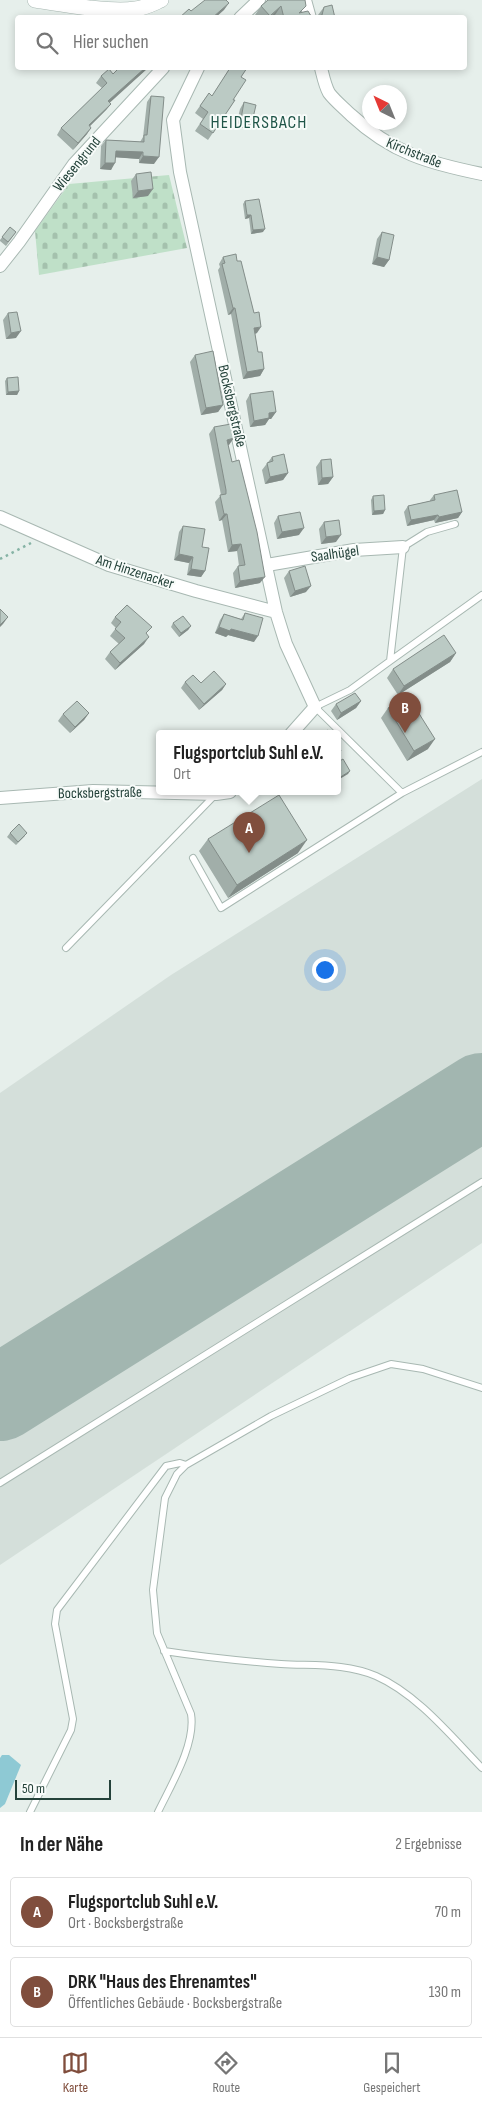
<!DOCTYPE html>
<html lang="de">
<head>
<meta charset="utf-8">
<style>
	:root { --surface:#fff; --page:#f2f2f2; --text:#222; --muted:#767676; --line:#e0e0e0; --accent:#804e3d }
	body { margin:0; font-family:"Sofia Sans Condensed",sans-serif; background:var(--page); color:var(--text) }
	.compass { position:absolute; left:362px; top:85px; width:45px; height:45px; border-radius:50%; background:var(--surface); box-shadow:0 2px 8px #0003; rotate:317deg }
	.scale { position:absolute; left:15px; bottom:12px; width:96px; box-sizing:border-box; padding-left:5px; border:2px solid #24423a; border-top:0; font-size:14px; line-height:18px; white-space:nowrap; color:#24423a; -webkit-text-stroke:4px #f7fbf9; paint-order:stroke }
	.you { position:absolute; left:324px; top:969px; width:18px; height:18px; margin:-12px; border:4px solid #fff; border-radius:50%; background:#1a73e8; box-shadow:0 0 0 8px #1a73e833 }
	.badge { display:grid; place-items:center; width:32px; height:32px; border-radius:50%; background:var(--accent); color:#fff; font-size:16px; font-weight:700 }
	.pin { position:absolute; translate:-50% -41px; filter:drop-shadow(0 1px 2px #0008) }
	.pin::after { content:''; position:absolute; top:26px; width:18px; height:15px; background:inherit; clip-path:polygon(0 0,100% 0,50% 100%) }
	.popup { position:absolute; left:156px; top:730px; width:185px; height:65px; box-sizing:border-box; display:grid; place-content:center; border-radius:5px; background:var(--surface); filter:drop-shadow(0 1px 4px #0005); font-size:16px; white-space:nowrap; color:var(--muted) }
	.popup b { font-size:19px; color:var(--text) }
	.popup::after { content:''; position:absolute; left:50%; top:100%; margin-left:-10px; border:10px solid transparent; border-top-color:var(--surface) }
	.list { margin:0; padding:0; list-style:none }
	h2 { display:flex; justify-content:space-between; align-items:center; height:65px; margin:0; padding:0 20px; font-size:21px }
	h2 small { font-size:16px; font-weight:400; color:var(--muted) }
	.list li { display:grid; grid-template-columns:32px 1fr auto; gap:15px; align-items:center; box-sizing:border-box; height:70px; margin:0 10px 10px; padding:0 10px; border:1px solid var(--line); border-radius:5px }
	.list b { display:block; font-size:19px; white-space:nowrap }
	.list p { margin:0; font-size:16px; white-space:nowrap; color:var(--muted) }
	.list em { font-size:16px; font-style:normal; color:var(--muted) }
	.icon { flex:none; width:28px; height:28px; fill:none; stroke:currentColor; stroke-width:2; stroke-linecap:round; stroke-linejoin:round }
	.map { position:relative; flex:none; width:482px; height:1812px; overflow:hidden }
	.search { position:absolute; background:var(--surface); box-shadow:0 2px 8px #0003; left:15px; right:15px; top:15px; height:55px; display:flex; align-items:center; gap:12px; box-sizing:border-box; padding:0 18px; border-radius:5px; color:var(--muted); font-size:19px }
	.sheet { height:225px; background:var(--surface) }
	nav { display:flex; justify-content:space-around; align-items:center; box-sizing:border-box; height:70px; border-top:1px solid var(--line); background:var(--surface); font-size:14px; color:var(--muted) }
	nav a { display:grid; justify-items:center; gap:2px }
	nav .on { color:var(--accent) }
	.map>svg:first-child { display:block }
	.built { fill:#d4dfda }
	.cemetery { fill:url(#cemetery-stones) }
	.water { fill:#8ec9d4 }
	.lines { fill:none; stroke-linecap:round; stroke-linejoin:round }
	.runway { stroke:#a2b6b0; stroke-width:86 }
	.service-casing { stroke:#a8b8b2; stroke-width:8 }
	.minor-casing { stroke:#a8b8b2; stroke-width:14 }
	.tertiary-casing { stroke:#a8b8b2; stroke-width:16 }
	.path { stroke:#86b3a5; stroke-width:2.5; stroke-dasharray:2.5 4; stroke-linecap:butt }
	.service { stroke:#fff; stroke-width:6 }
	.minor { stroke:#fff; stroke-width:12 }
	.tertiary { stroke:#fff; stroke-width:15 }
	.wall { fill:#a1aea9 }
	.shaded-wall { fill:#838d89 }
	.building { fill:#bbcac4; stroke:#838d89 }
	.labels { text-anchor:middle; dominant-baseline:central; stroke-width:4; stroke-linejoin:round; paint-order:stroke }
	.street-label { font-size:15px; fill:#24423a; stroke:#f7fbf9 }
	.quarter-label { font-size:18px; letter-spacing:1px; fill:#1f5548; stroke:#f7fbf9 }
</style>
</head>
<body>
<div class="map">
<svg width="482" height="1812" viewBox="0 0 482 1812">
	<defs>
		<pattern id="cemetery-stones" width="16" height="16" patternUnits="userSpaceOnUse" patternTransform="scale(1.25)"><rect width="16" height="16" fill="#bfe0c8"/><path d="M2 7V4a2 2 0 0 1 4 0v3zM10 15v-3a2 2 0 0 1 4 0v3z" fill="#a4c1ad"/></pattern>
	</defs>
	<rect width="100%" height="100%" fill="#e6efeb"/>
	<!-- built -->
	<path class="built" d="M482 779V1243L0 1565V1093L171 975Z"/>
	<!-- cemetery -->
	<path class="cemetery" d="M169 175 187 248 39 275 35 231 69 184Z"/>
	<!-- water -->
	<path class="water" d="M2 1755H9L21 1765 5 1804 0 1808V1758Z"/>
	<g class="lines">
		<!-- runway -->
		<path class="runway" d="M0 1398 482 1096"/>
		<!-- service casing -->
		<g class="service-casing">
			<path id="service" d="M390 661 482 595
				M402 793 482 752
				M193 858 221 908 402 793 315 707 350 690 390 661 403 547 427 532 455 524
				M66 948 215 795
				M0 1483 482 1182
				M164 1651C203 1657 242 1661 281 1664 313 1666 346 1663 376 1676 417 1694 451 1736 482 1768
				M30 1812 71 1730 73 1719 55 1624 57 1610 166 1466 180 1463 186 1465 271 1416 350 1378 391 1364 423 1369 482 1388
				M158 1812C171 1785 196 1744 191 1714L157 1633 153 1590 165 1498 177 1474 186 1465"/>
		</g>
		<!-- minor casing -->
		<g class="minor-casing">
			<path id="minor" d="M305 0 310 18
				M240 18 259 0
				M198 68 173 120 180 172 276 612 286 644 315 707 291 734
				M321 68C323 76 325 86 329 93 335 101 344 108 351 115 392 153 428 163 482 174
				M0 266 19 242 74 164 163 68
				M0 517 109 565 196 591 276 612
				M267 565 354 550 403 547
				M0 798 93 791 216 794 230 792"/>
		</g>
		<!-- tertiary casing -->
		<g class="tertiary-casing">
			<path id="tertiary" d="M35 0C61 4 111 13 135 9 145 8 152 4 161 0"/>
		</g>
		<!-- path -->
		<path class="path" d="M0 559 31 543"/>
		<!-- service -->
		<use href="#service" class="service"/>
		<!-- minor -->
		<use href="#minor" class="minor"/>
		<!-- tertiary -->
		<use href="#tertiary" class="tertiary"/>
	</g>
	<!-- wall -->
	<path class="wall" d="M268 0 317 17 318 15 324 7 335 18H276L275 15 272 18H258L255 15 261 6Z
		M119 68H148L109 102 111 104 106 110 90 126 87 134 73 150 57 135 61 128 102 88 96 83 101 76 113 74Z
		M230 68H247L241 77 233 100H235L208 140 195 131 203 119 195 113 209 93 212 96Z
		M151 96 154 164 139 163V159L115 157 111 170 100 169 101 146 106 140 140 142 143 137 147 102Z
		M244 102 252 122 247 129 236 126 240 109Z
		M136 174 148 196 133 198 131 181Z
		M245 201 263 232 251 234 249 218 245 219 243 204Z
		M10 227 16 232 6 246 0 241V240Z
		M382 232 389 260 384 267 372 264 377 239Z
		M223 257 257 333 255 334 258 352 264 369 260 376 243 379 231 314 228 315 218 270 220 267 219 264Z
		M8 313 16 338 6 339 3 320Z
		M195 355 223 405 218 412 201 415 190 362Z
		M7 378 19 391 17 395H6L5 381Z
		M250 394 276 412 271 419H269L265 425 250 427 246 401Z
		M214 427 229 445H228L260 583 235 588 233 573 238 566H239L237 551 228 552 222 520 219 521 215 502 221 495 209 434Z
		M272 457 288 473 283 480 265 484 262 470Z
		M321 460 333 477 328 484 318 485 316 467Z
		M434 495 462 512 458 518 435 523 434 520 407 526 404 512 408 506 430 501V500Z
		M373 496 385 510 383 514 372 515 371 500Z
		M278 516 299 535 277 539 274 523Z
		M324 522 336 542 321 544 319 529Z
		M183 526 205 571 201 577 187 575 189 563 174 560 179 532Z
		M289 571 306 592 290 597 284 578Z
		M245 613 254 642 228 635 226 637 215 633 220 620 224 614 241 619Z
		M115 617 147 634 144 644 115 670 105 659 110 652 119 644 110 636 116 628 111 623Z
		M173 623 191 626 188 630 179 637 171 627Z
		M456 653 450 662 398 695 387 678 393 669Z
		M185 682 201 683 226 684 222 690 199 710 181 688Z
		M361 701 356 708 337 720 331 711 336 704Z
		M388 708 428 749 407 761 381 718Z
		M89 713 84 720 70 733 58 721 63 714Z
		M10 833 25 836 16 845 7 837Z
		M208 839 298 853 228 898 199 851Z"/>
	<!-- shaded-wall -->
	<path class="shaded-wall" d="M229 3 224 10 215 18H212Z
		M281 6 275 15 272 18H269Z
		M145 68H148L104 108 108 101Z
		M111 104 106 110 84 132 89 125Z
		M241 119 252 122 247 129 236 126Z
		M91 128 87 134 73 150 78 143Z
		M116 151 143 152 139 159 111 157Z
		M143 156 159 157 154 164 139 163Z
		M105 163H115L111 170 100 169Z
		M153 189 148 196 133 198 138 191Z
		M247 215H251L249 218 245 219Z
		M265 229 263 232 251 234 253 230Z
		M377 257 389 260 384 267 372 264Z
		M233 308H235L231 314 228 315Z
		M261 327 257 333 249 335 254 328Z
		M21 331 16 338 6 339 11 333Z
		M264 369 260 376 243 379 247 372Z
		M19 391 17 395H6L8 392Z
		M223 405 218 412 201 415 206 408Z
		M276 412 271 419H269L265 425 250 427 254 421 269 413Z
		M234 438 229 445 222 446 227 440Z
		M288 473 283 480 265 484 270 477Z
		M333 477 328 484 318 485 322 478Z
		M385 510 383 514 372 515 374 511Z
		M462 512 458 518 435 523 439 517Z
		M224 514H227L222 520 219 521Z
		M438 515 434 520 407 526 411 520Z
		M304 528 299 535 277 539 282 532Z
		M341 535 336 542 321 544 326 537Z
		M241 544 237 551 228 552 232 545Z
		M179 554 193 557 189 563 174 560Z
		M191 569 205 571 201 577 187 575Z
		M265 577 260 583 235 588 240 581Z
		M311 586 306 592 290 597 295 591Z
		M8 617 3 624 0 627V625Z
		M191 626 188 630 179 637 181 633Z
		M219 627 231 629 258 636 254 642 228 635 226 637 215 633Z
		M149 637 144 644 115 670 120 663Z
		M456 653 450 662 398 695 404 686Z
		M226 684 222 690 199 710 204 704Z
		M361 701 356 708 337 720 341 713Z
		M89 713 84 720 70 733 75 727Z
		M435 739 428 749 407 761 414 751Z
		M350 771 348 774 338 780 339 778Z
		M307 840 298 853 228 898 237 885Z"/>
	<!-- building -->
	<path class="building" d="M205 0H226L229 3 212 18H179L189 9 191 11Z
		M268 0H305L306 6 299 13 308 11 311 16 318 17 322 15 324 7 332 5 335 18H284L281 6 270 16 261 6Z
		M119 68H145L108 101 111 104 89 125 91 128 78 143 61 128 107 83 101 76 109 69 113 74Z
		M230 68H247L241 77 246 80 233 100H235L213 133 200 124 208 112 200 106 209 93 212 96Z
		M151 96 164 97 159 157 143 156V152L116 151 115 163H105L106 140 144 142V135H147Z
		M244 102 256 105 252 122 241 119Z
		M151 172 153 189 138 191 136 174Z
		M259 199 265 229 253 230 251 215H247L245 201Z
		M10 227 16 232 8 242 2 237Z
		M382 232 394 235 389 260 377 257Z
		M236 254 237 261H241L254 313 259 312 261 327 254 328 258 352H262L264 369 247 372 235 308H233L222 264 225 263 223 257Z
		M17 312 21 331 11 333 8 313Z
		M213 351 223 405 206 408 195 355Z
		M18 377 19 391 8 392 7 378Z
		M273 391 276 412 269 413V418L254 421 250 394Z
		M231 424 234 438 227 440 232 462 239 460 257 532 265 577 240 581 238 566 245 565 241 544 232 545 227 514H224L220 495 226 494V490L214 427Z
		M284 454 288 473 270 477 267 463 273 461 272 457Z
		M331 459 333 477 322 478 321 460Z
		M457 490 462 512 439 517 438 515 411 520 408 506 435 500 434 495Z
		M384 495 385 510 374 511 373 496Z
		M300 512 304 528 282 532 278 516Z
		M339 520 341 535 326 537 324 522Z
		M183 526 205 529 202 547 209 548 205 571 191 569 193 557 179 554Z
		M305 566 311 586 295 591 289 571Z
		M127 605 152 627 146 633 149 637 120 663 110 652 125 638 115 629 121 622 115 617Z
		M0 609 8 617 0 625Z
		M245 613 263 618 258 636 231 629 230 631 219 627 224 614 243 620Z
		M183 616 191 626 181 633 173 623Z
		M444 635 456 653 404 686 393 669Z
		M214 671 226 684 204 704 185 682 193 675 201 683Z
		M355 693 361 701 341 713 336 704Z
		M408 696 435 739 414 751 388 708Z
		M77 701 89 713 75 727 63 714Z
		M328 730 331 734H322Z
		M338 745 341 751 338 753Z
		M343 759 350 771 339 778 338 776V762Z
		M279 795 307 840 237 885 208 839Z
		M19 824 27 833 18 842 10 833Z"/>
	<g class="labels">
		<!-- street labels -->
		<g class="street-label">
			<text transform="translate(414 153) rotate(22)">Kirchstraße</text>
			<text transform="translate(77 164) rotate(-51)">Wiesengrund</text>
			<text transform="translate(232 406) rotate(77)">Bocksbergstraße</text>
			<text transform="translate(335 554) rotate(-8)">Saalhügel</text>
			<text transform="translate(135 572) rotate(18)">Am Hinzenacker</text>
			<text transform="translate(100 793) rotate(-1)">Bocksbergstraße</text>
		</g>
		<!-- quarter labels -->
		<g class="quarter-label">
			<text x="259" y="122">HEIDERSBACH</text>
		</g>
	</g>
</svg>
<svg class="compass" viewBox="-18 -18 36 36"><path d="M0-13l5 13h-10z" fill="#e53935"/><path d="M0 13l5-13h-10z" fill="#767676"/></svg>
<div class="scale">50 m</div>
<div class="you"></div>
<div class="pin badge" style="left:249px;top:853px">A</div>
<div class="popup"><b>Flugsportclub Suhl e.V.</b>Ort</div>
<div class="pin badge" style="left:405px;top:733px">B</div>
<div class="search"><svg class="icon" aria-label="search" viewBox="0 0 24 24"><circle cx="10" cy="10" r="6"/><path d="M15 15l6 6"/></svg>Hier suchen</div>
</div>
<section class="sheet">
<h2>In der Nähe<small>2 Ergebnisse</small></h2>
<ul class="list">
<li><span class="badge">A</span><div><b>Flugsportclub Suhl e.V.</b><p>Ort · Bocksbergstraße</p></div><em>70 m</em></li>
<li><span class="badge">B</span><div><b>DRK &quot;Haus des Ehrenamtes&quot;</b><p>Öffentliches Gebäude · Bocksbergstraße</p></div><em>130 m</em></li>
</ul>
</section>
<nav>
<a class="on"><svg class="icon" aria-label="map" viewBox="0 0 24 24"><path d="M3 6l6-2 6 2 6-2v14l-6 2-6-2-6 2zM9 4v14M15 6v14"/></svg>Karte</a>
<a><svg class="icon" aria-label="directions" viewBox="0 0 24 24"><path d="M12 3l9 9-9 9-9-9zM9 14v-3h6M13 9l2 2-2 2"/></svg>Route</a>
<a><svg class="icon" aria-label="saved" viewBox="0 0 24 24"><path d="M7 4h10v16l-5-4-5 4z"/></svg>Gespeichert</a>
</nav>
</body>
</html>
